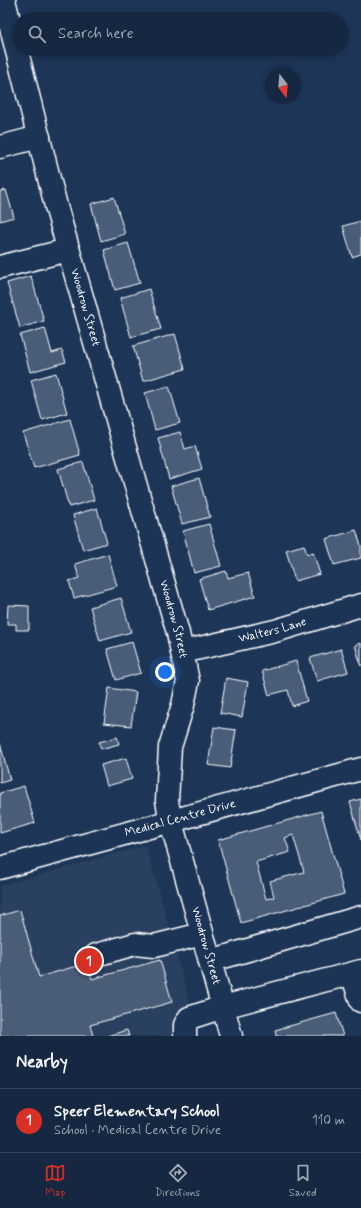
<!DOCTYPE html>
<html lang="en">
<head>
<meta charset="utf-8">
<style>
	:root { --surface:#162841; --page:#23344c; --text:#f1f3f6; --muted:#9ea6b1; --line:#35445a; --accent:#d93025 }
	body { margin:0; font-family:Mynerve,sans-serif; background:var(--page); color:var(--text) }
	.compass { position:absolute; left:265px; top:68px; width:36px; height:36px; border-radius:50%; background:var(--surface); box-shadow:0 2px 6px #0003; rotate:164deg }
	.you { position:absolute; left:165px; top:672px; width:14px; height:14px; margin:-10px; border:3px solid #fff; border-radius:50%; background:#1a73e8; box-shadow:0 0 0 6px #1a73e833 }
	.badge { display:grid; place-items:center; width:26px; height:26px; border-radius:50%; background:var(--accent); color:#fff; font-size:13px; font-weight:700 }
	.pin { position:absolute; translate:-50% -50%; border:2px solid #fff; box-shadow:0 1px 4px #0006 }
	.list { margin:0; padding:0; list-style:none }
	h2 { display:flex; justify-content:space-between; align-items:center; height:52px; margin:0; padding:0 16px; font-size:17px }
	h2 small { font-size:13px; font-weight:400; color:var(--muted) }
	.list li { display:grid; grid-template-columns:26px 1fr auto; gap:12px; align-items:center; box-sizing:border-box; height:64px; padding:0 16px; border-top:1px solid var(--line) }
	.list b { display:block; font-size:15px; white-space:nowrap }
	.list p { margin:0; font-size:13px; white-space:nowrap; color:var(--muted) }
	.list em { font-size:13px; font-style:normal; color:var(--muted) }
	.icon { flex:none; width:22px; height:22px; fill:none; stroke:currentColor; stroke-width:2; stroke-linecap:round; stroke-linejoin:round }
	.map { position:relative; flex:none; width:361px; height:1036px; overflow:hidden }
	.search { position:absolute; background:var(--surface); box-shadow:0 2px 6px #0003; left:12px; right:12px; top:12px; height:44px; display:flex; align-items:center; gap:10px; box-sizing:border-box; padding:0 14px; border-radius:22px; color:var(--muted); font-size:15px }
	.sheet { height:116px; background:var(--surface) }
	nav { display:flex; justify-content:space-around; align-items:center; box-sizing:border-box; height:56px; border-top:1px solid var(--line); background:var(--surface); font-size:11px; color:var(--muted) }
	nav a { display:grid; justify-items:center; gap:2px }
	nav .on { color:var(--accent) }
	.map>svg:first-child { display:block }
	.built { fill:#2a4161 }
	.building { fill:#4a5d79; stroke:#fff; fill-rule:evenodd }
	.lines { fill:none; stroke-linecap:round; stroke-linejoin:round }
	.minor-casing { stroke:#fff; stroke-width:25 }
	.minor { stroke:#1d3557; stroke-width:22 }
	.labels { text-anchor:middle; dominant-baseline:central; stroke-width:3.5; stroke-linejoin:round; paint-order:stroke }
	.street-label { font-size:12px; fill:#fff; stroke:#1d3557 }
</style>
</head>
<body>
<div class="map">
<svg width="361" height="1036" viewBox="0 0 361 1036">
	<rect width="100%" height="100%" fill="#1d3557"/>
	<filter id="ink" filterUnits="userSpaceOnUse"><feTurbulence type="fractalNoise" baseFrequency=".025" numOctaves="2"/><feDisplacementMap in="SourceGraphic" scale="8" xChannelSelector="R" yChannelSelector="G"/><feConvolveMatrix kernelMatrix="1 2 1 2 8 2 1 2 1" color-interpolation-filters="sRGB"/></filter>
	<g filter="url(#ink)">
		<!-- built -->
		<path class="built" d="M146 845 199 1036H0V886Z"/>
		<!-- building -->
		<path class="building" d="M6 190 14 217 0 221V191Z
			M114 197 125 234 101 241 91 204Z
			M361 221V254L352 257 343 226Z
			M128 243 140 283 115 290 104 250Z
			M31 276 44 321 20 328 7 283Z
			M149 289 161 329 131 337 120 298Z
			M45 328 52 353 62 350 66 362 30 372 20 335Z
			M175 334 185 369 143 381 133 346Z
			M56 373 67 413 42 420 31 380Z
			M169 386 180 423 155 430 145 393Z
			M70 419 80 455 34 468 23 433Z
			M180 432 185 449 195 446 202 469 169 479 158 438Z
			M83 462 94 500 69 507 58 469Z
			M199 478 210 517 182 524 171 486Z
			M97 508 107 543 83 550 73 515Z
			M209 524 221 566 194 573 183 531Z
			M356 530 361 546V558L334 565 326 539Z
			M304 545 307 554 313 552 320 574 295 581 286 550Z
			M108 554 117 586 74 598 69 581 79 578 75 564Z
			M226 571 228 578 248 573 255 596 208 610 199 579Z
			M121 598 131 632 100 641 90 607Z
			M8 605 29 606V630H16V624H7Z
			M132 642 141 673 116 680 107 649Z
			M361 643V666L355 645Z
			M341 649 348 672 317 681 310 658Z
			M296 661 307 701 292 706 288 690 269 695 262 671Z
			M226 678 248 682 242 717 220 713Z
			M109 688 136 692 131 726 104 723Z
			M214 727 236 730 230 768 208 765Z
			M117 737 119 744 101 749 99 742Z
			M0 743 10 780 0 783Z
			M126 758 132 779 107 786 101 765Z
			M24 786 35 823 0 833V793Z
			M361 799V840L350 802Z
			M321 811 344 894 241 923 218 840ZM293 835 304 872 270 881 274 897 266 899 256 862 290 852 285 838Z
			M20 910 39 977 87 963 92 979 160 960 172 1002 90 1025 93 1036H0V916Z
			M336 1013 343 1036H276L275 1030Z
			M127 1030 129 1036H107Z"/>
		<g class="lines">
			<!-- minor casing -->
			<g class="minor-casing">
				<g id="minor">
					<path id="s1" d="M4 0 56 206 178 633 188 681 183 705 170 747 167 801 171 822 231 1036"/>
					<path d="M0 147 39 137"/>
					<path d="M0 267 68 250"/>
					<path id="s2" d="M182 652 275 631 361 605"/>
					<path id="s3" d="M0 868 361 769"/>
					<path d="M96 955 135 944 154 946 202 934"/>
					<path d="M210 961 361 917"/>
					<path d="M352 974 361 1001"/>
					<path d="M185 1036V1025L189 1018 223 1007 361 971"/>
				</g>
			</g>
			<!-- minor -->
			<use href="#minor" class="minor"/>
		</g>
	</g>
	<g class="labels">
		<!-- street labels -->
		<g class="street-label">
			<text stroke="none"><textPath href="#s1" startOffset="318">Woodrow Street</textPath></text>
			<text stroke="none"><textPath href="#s1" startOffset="642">Woodrow Street</textPath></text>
			<text stroke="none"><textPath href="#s2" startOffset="93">Walters Lane</textPath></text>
			<text stroke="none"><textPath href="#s3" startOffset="187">Medical Centre Drive</textPath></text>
			<text stroke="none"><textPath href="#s1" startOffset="978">Woodrow Street</textPath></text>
		</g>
	</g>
</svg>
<svg class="compass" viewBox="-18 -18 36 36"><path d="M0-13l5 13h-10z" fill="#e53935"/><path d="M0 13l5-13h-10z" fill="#9ea6b1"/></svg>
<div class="you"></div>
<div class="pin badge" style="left:89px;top:961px">1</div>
<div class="search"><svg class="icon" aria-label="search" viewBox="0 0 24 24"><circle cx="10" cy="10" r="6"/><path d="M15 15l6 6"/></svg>Search here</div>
</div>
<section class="sheet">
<h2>Nearby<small></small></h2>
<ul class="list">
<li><span class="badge">1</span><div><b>Speer Elementary School</b><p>School · Medical Centre Drive</p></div><em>110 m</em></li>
</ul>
</section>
<nav>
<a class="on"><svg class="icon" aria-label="map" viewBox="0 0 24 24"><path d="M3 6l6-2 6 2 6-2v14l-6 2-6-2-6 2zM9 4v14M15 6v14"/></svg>Map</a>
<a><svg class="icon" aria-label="directions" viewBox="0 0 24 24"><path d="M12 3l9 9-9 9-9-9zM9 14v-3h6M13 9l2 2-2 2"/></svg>Directions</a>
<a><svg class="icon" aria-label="saved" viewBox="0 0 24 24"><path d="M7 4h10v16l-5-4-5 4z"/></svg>Saved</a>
</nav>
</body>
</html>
